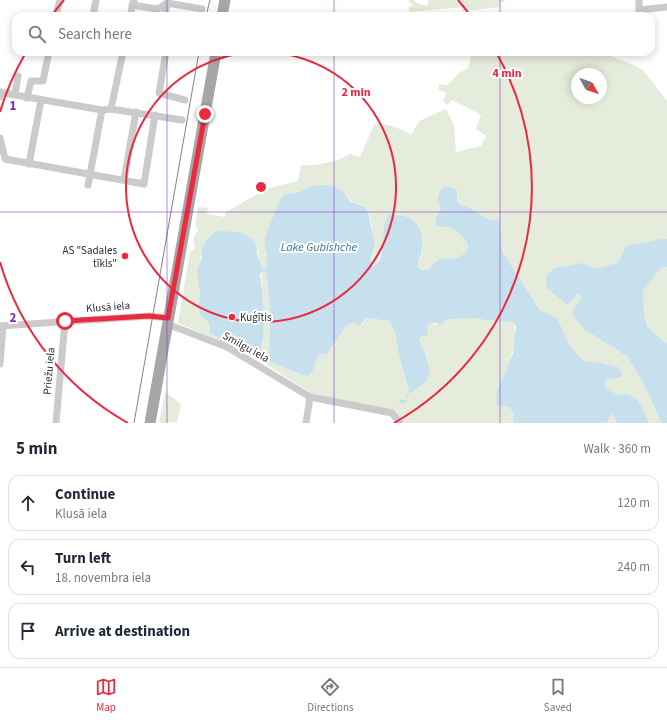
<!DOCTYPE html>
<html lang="en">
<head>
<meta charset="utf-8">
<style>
	:root { --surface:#fff; --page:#f2f2f3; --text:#1f2937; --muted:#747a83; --line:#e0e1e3; --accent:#eb2a40 }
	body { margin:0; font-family:"Source Sans 3",sans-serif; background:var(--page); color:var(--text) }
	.compass { position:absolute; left:571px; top:68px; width:36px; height:36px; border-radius:50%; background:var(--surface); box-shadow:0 2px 10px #0003; rotate:130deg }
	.stop { position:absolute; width:12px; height:12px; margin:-9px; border:3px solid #eb2a40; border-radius:50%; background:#fff }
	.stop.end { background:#eb2a40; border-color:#fff; box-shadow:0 1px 4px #0008 }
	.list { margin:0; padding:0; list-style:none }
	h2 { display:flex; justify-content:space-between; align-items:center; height:52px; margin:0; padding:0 16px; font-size:17px }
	h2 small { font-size:13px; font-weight:400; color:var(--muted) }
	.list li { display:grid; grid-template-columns:26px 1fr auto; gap:12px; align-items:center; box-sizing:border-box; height:56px; margin:0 8px 8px; padding:0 8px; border:1px solid var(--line); border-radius:12px }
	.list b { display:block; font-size:15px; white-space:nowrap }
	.list p { margin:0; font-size:13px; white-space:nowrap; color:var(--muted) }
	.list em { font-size:13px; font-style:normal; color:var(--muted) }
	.icon { flex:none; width:22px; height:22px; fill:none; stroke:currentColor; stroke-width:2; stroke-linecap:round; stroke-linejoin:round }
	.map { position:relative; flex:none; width:667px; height:423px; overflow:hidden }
	.search { position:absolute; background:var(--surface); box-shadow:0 2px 10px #0003; left:12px; right:12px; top:12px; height:44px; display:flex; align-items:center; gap:10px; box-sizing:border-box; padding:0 14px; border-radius:12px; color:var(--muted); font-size:15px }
	.sheet { height:244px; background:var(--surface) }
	nav { display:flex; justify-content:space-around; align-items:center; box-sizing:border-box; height:56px; border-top:1px solid var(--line); background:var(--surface); font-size:11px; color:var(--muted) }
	nav a { display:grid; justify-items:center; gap:2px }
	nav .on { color:var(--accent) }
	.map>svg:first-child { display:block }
	.green { fill:#e5ecdb; fill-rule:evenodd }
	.water { fill:#c7e0ed }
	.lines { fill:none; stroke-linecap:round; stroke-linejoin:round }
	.street { stroke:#cbcbcb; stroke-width:7 }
	.primary { stroke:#a6a6a6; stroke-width:11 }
	.tram { stroke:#838383; stroke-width:1 }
	.route { stroke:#eb2a40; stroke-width:5 }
	.grid { fill:none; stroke:#7b2cbf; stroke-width:1; stroke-opacity:0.55 }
	.ring { fill:none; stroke:#eb2a40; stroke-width:2 }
	.poi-dot { fill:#eb2a40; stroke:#fff; stroke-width:1.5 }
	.labels { text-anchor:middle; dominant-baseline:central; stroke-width:4; stroke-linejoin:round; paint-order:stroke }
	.poi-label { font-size:11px; fill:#2e2e2e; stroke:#fff; text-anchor:end }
	.street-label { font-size:11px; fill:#2e2e2e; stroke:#fff }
	.water-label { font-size:12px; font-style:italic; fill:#397493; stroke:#fff }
	.grid-label { font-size:13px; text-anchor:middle; font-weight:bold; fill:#7b2cbf; stroke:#fff; stroke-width:4; stroke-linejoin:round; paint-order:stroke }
	.centre { fill:#eb2a40; stroke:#fff; stroke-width:2 }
	.ring-label { font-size:12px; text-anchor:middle; font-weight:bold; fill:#eb2a40; stroke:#fff; stroke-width:4; stroke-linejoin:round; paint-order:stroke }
</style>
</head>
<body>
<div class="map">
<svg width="667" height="423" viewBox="0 0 667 423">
	<rect width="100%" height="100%" fill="#fff"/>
	<!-- green -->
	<path class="green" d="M408 0H414C418 4 422 6 428 5V0H504V2L500 3V7L463 11 462 7 409 12V7L413 6Z
		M472 52H601L636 66 643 70 667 101V246L625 271 559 277 648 328 644 314 643 300 637 297 660 269 667 267V423H405L393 412 314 395 261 361 227 344 178 323 190 251 194 249 195 245 193 239 198 230 195 224 198 207 208 208 207 214 225 217 226 212 266 189 298 181 301 165C319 166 335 162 351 154L360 157 375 123C389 125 399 127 411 135L419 121 446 109 454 126 456 152 481 146 486 136 476 129 481 115 452 100 447 105 443 100 447 93 438 90 439 84 448 85 460 72 468 68ZM577 74H601V98H577ZM308 187 348 197C353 205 361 203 366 209 370 213 374 236 374 243 375 251 370 257 372 265L376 264C382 253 383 244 383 231L423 243 421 257 417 267 422 270H429C441 257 441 261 457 259L468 249C468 241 457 228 449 227 446 226 441 227 438 227L436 217 441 209 437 195 443 188 457 190V202C462 206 467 206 472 209 478 213 484 217 491 221L502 251 540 310 557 318 559 351 496 394C504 375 521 341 513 322L484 320 478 318H461L445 320 436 325 432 323 426 325 419 336 428 362 426 381 408 394V399L403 404C406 399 406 395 409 390L399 356 395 330 389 321 366 318 362 325 354 322 346 326 327 354 319 355 317 357 313 371 308 376 302 375 271 362 269 359 270 316 267 273 265 272H261L262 283 263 341 259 353 256 355 238 345 210 334 209 324 207 321 201 317 198 307 200 293 201 251 206 240 216 231 258 251 259 263 262 268H266L268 264 265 250 285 194 300 192Z
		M165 392 181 404 177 422 159 423Z"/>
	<!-- water -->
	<path class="water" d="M322 185 332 186 343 192 351 202 365 207 368 212 375 244 371 259 372 265 373 266C389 259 378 227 389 215 395 215 401 215 407 217 427 226 424 250 417 267L422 270H429C432 266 436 261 441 259 451 256 455 263 466 251 473 244 457 230 451 228 447 226 442 227 438 227L436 225V217L441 209C438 200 435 195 443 188L452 187 457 190V202C462 206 467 206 472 209 478 213 484 217 491 221L498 219 500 221 502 251 540 310 557 318 570 347 584 361C597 361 606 365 618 367L621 371V377L607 379 604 383 606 389 618 395 628 394 638 400 649 423H617L613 413 606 423H513L514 413 509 407 497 405 496 394 513 353 516 327 513 322 484 320 478 318H461L445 320 441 324 432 323 427 325 428 335 419 337C422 347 434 371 427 380 422 386 414 390 408 394L407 402 403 404 399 402V400H406V395L409 390 399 356 395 331 389 321 366 318 360 326 354 322 346 326 327 354 319 355 317 357 313 371 308 376 302 375 271 362 269 359 270 316 267 273 265 272H261L260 275C263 292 267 339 259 353L256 355 238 345 210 334 209 324 207 321 201 317 198 307 200 293 197 271 202 258 201 251 206 240 216 231 240 232 254 240C257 249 258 260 262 268H266C270 259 263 250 265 240 267 229 277 209 281 198L285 194 300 192 308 187Z
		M662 239H667V267L660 269 643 291 644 314 648 328 667 344V423H662L643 382 627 356 584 329 572 313 582 296 578 293 567 305 547 288 546 277 553 269 583 263 594 269 618 263 626 246Z"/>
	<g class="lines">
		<!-- street -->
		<path class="street" d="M639 0V10L667 7
			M132 5 158 9 167 3 202 9
			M56 16 60 0
			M93 16 96 0
			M130 16 134 0
			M165 16 167 3
			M166 52 159 93 185 100
			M18 76 15 95 102 110 111 109 182 120
			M0 97 1 92 15 95
			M27 98 31 81H43L49 52
			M111 109 123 52
			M0 138 5 159 144 184 155 115
			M29 164 41 100
			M124 180 136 112
			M88 185 102 110
			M167 324 227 347 310 397 392 413 400 423
			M0 326 149 316 168 318
			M0 364 3 326
			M56 423 65 321
			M306 423 310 397"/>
		<!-- primary -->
		<path class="primary" d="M222 16 225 0
			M150 423 216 52"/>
		<!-- tram -->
		<path class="tram" d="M206 16 210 0
			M134 423 199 52"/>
	</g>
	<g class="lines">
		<!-- route -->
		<path class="route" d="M65 321 149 316 168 318 205 114"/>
	</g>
	<!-- grid -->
	<path class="grid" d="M167 0V16M334 0V16M500 0V16M167 52V423M334 52V423M500 52V423M0 212H667"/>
	<!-- distance rings -->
	<g class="ring">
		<path d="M262 52A135 135 0 1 1 260 52"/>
		<path d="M128 423A271 271 0 0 1 0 262M0 112A271 271 0 0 1 25 54M52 15A271 271 0 0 1 64 0M458 0A271 271 0 0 1 470 15M497 54A271 271 0 0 1 394 423"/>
	</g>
	<!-- markers -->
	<g class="poi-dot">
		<circle cx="125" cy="256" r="4"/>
		<circle cx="232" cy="317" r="4"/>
	</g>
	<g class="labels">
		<!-- poi labels -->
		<g class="poi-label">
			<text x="117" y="250">AS "Sadales<tspan x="117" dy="13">tīkls"</tspan></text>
			<text x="240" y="317" text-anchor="start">Kuģītis</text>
		</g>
		<!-- street labels -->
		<g class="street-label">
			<text transform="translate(108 307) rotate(-4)">Klusā iela</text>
			<text transform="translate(246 347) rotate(29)">Smilgu iela</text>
			<text transform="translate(49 371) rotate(-85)">Priežu iela</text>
		</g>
		<!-- water labels -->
		<g class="water-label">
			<text x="319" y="247">Lake Gubishche</text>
		</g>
	</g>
	<g class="grid-label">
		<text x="13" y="110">1</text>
		<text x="13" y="322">2</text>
	</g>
	<circle cx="261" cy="187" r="6" class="centre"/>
	<g class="ring-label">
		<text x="507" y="77">4 min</text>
		<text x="356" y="96">2 min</text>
	</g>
</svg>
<svg class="compass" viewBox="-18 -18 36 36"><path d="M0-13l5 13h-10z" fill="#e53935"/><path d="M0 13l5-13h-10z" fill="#747a83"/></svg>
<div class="stop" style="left:65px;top:321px"></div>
<div class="stop end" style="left:205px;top:114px"></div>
<div class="search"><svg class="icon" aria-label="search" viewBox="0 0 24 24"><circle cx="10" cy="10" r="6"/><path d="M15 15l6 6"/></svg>Search here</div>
</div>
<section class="sheet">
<h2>5 min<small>Walk · 360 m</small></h2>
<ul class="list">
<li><svg class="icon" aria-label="ahead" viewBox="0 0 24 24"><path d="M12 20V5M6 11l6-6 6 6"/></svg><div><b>Continue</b><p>Klusā iela</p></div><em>120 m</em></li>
<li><svg class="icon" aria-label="left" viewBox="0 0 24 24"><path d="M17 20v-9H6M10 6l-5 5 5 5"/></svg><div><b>Turn left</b><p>18. novembra iela</p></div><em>240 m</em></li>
<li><svg class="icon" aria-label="arrive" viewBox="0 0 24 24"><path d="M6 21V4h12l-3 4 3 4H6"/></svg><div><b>Arrive at destination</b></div></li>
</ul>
</section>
<nav>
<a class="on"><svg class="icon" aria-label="map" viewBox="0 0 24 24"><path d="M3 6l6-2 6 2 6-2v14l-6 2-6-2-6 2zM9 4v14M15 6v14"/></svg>Map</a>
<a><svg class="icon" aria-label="directions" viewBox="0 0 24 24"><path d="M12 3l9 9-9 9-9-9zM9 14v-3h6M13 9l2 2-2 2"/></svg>Directions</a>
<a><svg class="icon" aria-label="saved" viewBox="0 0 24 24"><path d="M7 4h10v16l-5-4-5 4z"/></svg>Saved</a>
</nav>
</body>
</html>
